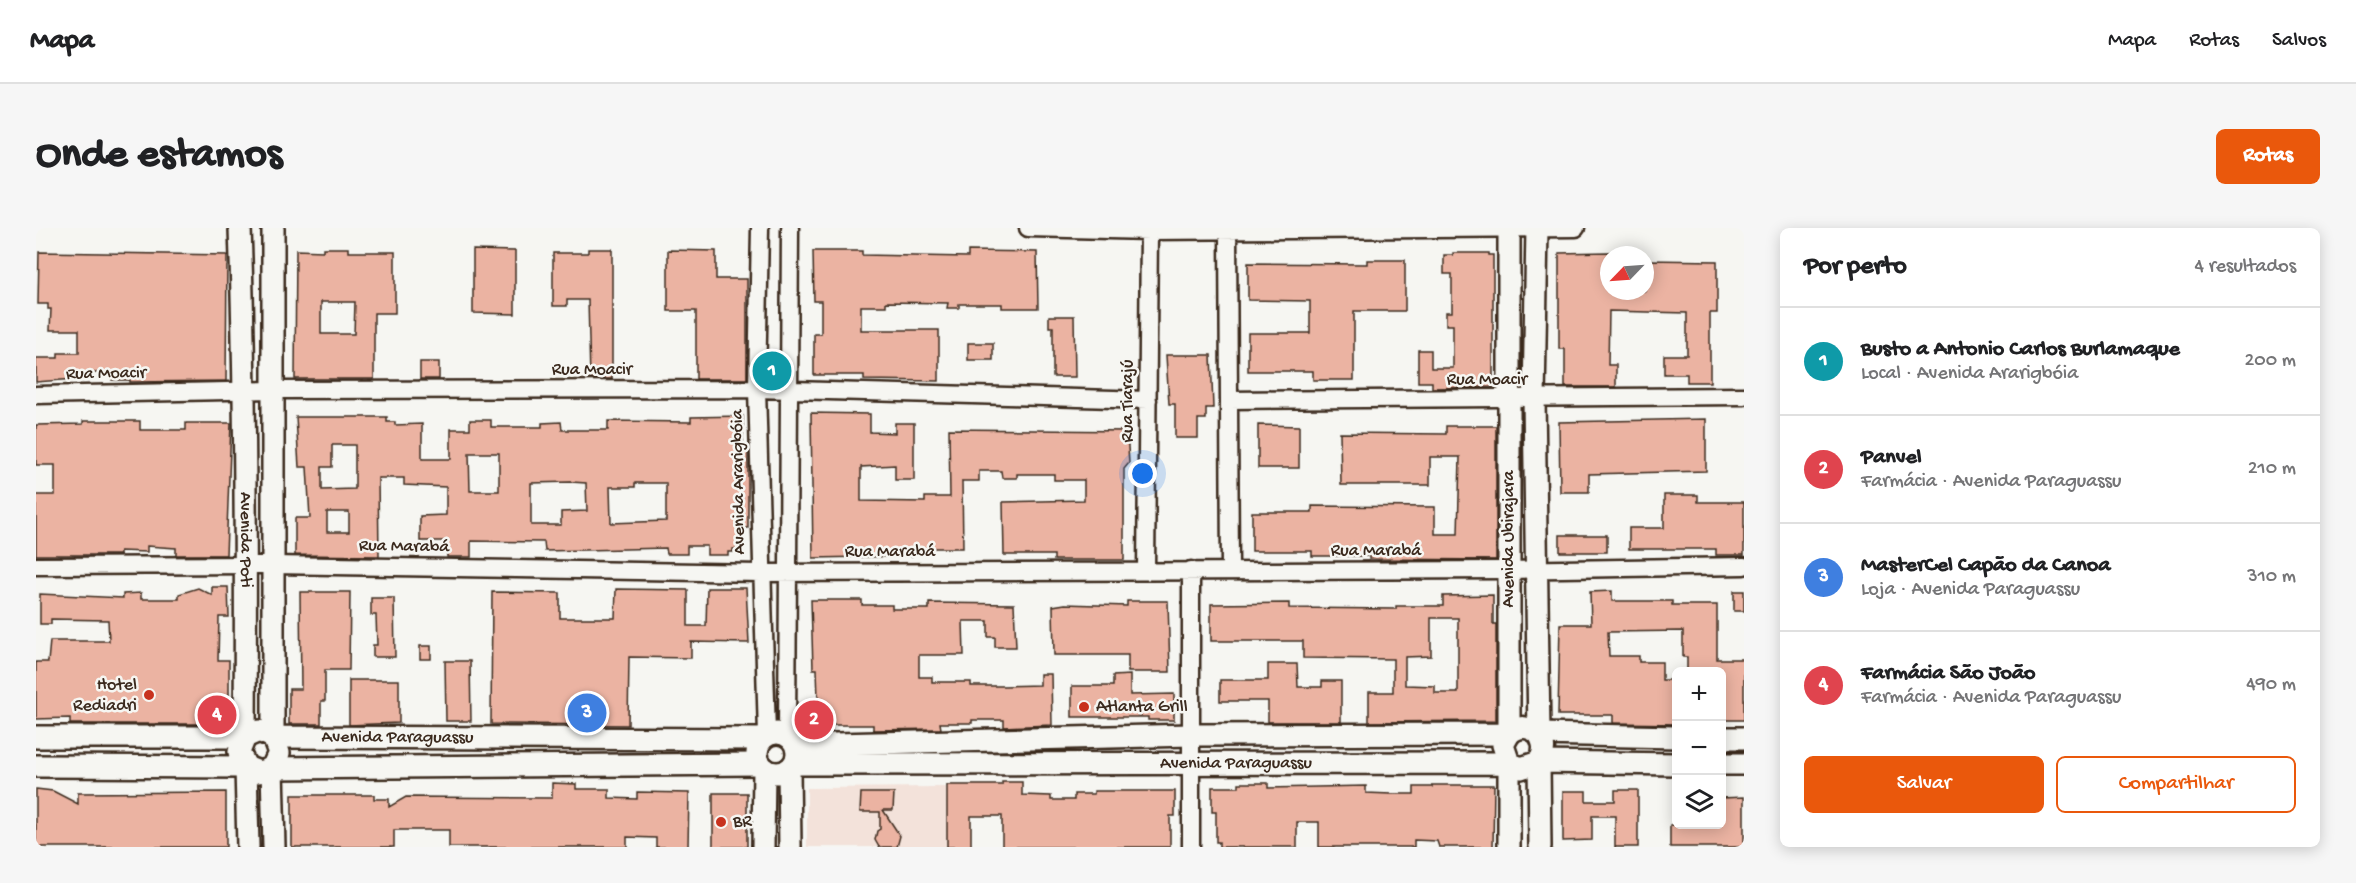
<!DOCTYPE html>
<html lang="pt">
<head>
<meta charset="utf-8">
<style>
	:root { --surface:#fff; --page:#f6f6f6; --text:#202124; --muted:#757577; --line:#e0e0e0; --accent:#ea580c }
	body { margin:0; font-family:"Gochi Hand",sans-serif; background:var(--page); color:var(--text) }
	.controls { position:absolute; right:18px; bottom:18px; display:grid; overflow:hidden; border-radius:9px; box-shadow:0 3px 15px #0003 }
	.controls button { width:54px; height:54px; display:grid; place-items:center; padding:0; border:0; border-bottom:2px solid var(--line); background:var(--surface); color:var(--text); font:30px sans-serif }
	.compass { position:absolute; left:1564px; top:18px; width:54px; height:54px; border-radius:50%; background:var(--surface); box-shadow:0 3px 15px #0003; rotate:245deg }
	.you { position:absolute; left:1107px; top:246px; width:21px; height:21px; margin:-15px; border:4px solid #fff; border-radius:50%; background:#1a73e8; box-shadow:0 0 0 9px #1a73e833 }
	.badge { display:grid; place-items:center; width:39px; height:39px; border-radius:50%; background:var(--accent); color:#fff; font-size:20px; font-weight:700 }
	.pin { position:absolute; translate:-50% -50%; border:3px solid #fff; box-shadow:0 2px 6px #0006 }
	.list { margin:0; padding:0; list-style:none }
	h2 { display:flex; justify-content:space-between; align-items:center; height:78px; margin:0; padding:0 24px; font-size:26px }
	h2 small { font-size:20px; font-weight:400; color:var(--muted) }
	.list li { display:grid; grid-template-columns:39px 1fr auto; gap:18px; align-items:center; box-sizing:border-box; height:108px; padding:0 24px; border-top:2px solid var(--line) }
	.list b { display:block; font-size:22px; white-space:nowrap }
	.list p { margin:0; font-size:20px; white-space:nowrap; color:var(--muted) }
	.list em { font-size:20px; font-style:normal; color:var(--muted) }
	.actions { display:flex; gap:12px; padding:18px 24px }
	.actions a { flex:1; padding:14px 0; border:2px solid var(--accent); border-radius:9px; text-align:center; font-size:21px; color:var(--accent) }
	.actions .main { background:var(--accent); color:#fff }
	.icon { flex:none; width:33px; height:33px; fill:none; stroke:currentColor; stroke-width:2; stroke-linecap:round; stroke-linejoin:round }
	.map { position:relative; flex:none; width:1708px; height:619px; overflow:hidden; border-radius:9px }
	header { display:flex; align-items:center; gap:36px; box-sizing:border-box; height:84px; padding:0 30px; background:var(--surface); border-bottom:2px solid var(--line) }
	header strong { font-size:28px }
	nav { display:flex; gap:33px; margin-inline-start:auto; font-size:21px }
	.intro { display:flex; align-items:center; justify-content:space-between; box-sizing:border-box; height:144px; padding:0 36px }
	h1 { margin:0; font-size:42px }
	.button { padding:15px 27px; border-radius:9px; background:var(--accent); color:#fff; font-size:21px; font-weight:700 }
	main { display:flex; gap:36px; padding:0 36px }
	aside { flex:1; background:var(--surface); border-radius:9px; box-shadow:0 3px 15px #0003 }
	.map>svg:first-child { display:block }
	.built { fill:#f3e2da }
	.building { fill:#ebb3a2; stroke:#3b2a1e; stroke-width:1.5; fill-rule:evenodd }
	.lines { fill:none; stroke-linecap:round; stroke-linejoin:round }
	.minor-casing { stroke:#3b2a1e; stroke-width:21 }
	.major-casing { stroke:#3b2a1e; stroke-width:26 }
	.minor { stroke:#f6f6f2; stroke-width:16 }
	.major { stroke:#f6f6f2; stroke-width:21 }
	.poi-dot { fill:#c8321e; stroke:#f6f6f2; stroke-width:2 }
	.labels { text-anchor:middle; dominant-baseline:central; stroke-width:5; stroke-linejoin:round; paint-order:stroke }
	.street-label { font-size:18px; fill:#3b2a1e; stroke:#f6f6f2 }
	.poi-label { font-size:18px; fill:#3b2a1e; stroke:#f6f6f2; text-anchor:start }
</style>
</head>
<body>
<header>
<strong>Mapa</strong>
<nav><a>Mapa</a><a>Rotas</a><a>Salvos</a></nav>
</header>
<div class="intro"><h1>Onde estamos</h1><a class="button">Rotas</a></div>
<main>
<div class="map">
<svg width="1708" height="619" viewBox="0 0 1708 619">
	<rect width="100%" height="100%" fill="#f6f6f2"/>
	<filter id="ink" filterUnits="userSpaceOnUse"><feTurbulence type="fractalNoise" baseFrequency=".0167" numOctaves="2"/><feDisplacementMap in="SourceGraphic" scale="12" xChannelSelector="R" yChannelSelector="G"/><feConvolveMatrix kernelMatrix="1 2 1 2 8 2 1 2 1" color-interpolation-filters="sRGB"/></filter>
	<g filter="url(#ink)">
		<!-- built -->
		<path class="built" d="M910 559 911 619H771V560Z"/>
		<!-- building -->
		<path class="building" d="M287 20H312V24H359V85H338V151H259L260 22 287 23ZM285 74H319L318 106H285Z
			M552 21H576V151H554L552 72H531V78H517V25H552Z
			M437 22 479 23V86L437 85Z
			M632 22 680 23V51H711V151H660V83H632Z
			M777 23H826V27L932 29V23L1001 24 1002 80H966V76H923V80H911L912 75 850 74V78H825V102H903V153L828 152V147H778V106H785V73H778Z
			M3 24 191 27 190 153 94 154V152H76V145H39V151L0 154V130H22V125H43V102H14L15 81H12V76H2Z
			M1573 24V63H1609V32L1681 33V85H1674V154H1651V146H1628V127H1651V85L1573 83 1572 137H1580V159H1529V121H1523V25Z
			M1417 25H1453V27H1457V159L1396 160V154H1382V122H1395V140H1417V97H1410V84H1416V46H1408V27H1417Z
			M1331 32H1369V83H1318V152H1277V143H1212V105H1274V73L1212 72V35L1331 36Z
			M1013 88H1038L1039 149H1017V99H1013Z
			M932 115H957V132H932Z
			M1130 127H1175L1177 180H1170V191H1162V210H1139V176H1133Z
			M384 134H403V151H384Z
			M775 185 834 186V204L859 205V195H878V252H859V237L825 239V273L889 274V269H914L913 201 1091 203 1093 235 1088 241V332H1018V327H968L967 274 1048 272V252H1018V246H981V250H966L965 243H943V253H926L927 320H876V328L777 330Z
			M707 188V223H712V300H703L702 321H697V324H692V327H671V318H651V326H631L630 320 509 323 508 314 435 313V329H411V313H384V288L410 287V259L368 257V250H342L343 328 259 327V290H274L271 239H263L260 189H351V194H359V197L386 196V231H415V201H434V192H455V199H506V195L525 194 526 202H572V193L655 194V189ZM296 217H319V261L286 262V239H296ZM433 225H463V263H434ZM535 254 550 255 551 283 525 284V297H495V255ZM599 255H630V293L575 295 574 259H599ZM291 284H313V304H291Z
			M1670 191V243L1553 246V264H1524L1523 194Z
			M47 193H104V202H150V195H195L190 327H140V320L111 318V324L84 323V327H0V267H19V237H0V197L47 196Z
			M1222 197 1263 198V240H1222Z
			M1410 198H1460V332L1333 331V328H1276V323H1216V284H1276V278L1399 279V306H1422L1424 229H1394V257H1305L1304 205 1410 206Z
			M1628 267H1662V274H1708V327H1680V321H1593V300H1628Z
			M1524 307H1571V324H1524Z
			M176 359H192L193 389H183L182 432H193V496H34V490L0 491V434H12L14 413H73L72 392 15 391V396H4V366L87 370V366L105 365V371H143V366L162 360 176 367Z
			M671 360H710L713 415 655 414V430L593 429 592 497 455 496 456 364 524 365V390H579L580 361 652 362V398H670Z
			M1576 363V373H1636V377H1681V431H1708V492H1686V444H1651V429H1647V403L1572 404 1573 428H1603V434H1626V452H1641V496L1577 495V487H1522L1524 396H1555L1554 364Z
			M1698 363H1708V383H1698Z
			M264 364H314L313 442H289V473H285V496H253V461H265Z
			M1457 367V396H1460V493L1333 494V464H1357V431L1267 430V413H1175V376L1253 375V380L1360 381V378H1407V368ZM1395 390H1422V465H1399V458L1369 457V429L1395 428Z
			M335 370H358L359 429H337V417H341L340 387H335Z
			M775 372H826V377H856V381H893V375L978 376 980 419H959V409H952V393H927L928 427H883V449H896V454H935V458H968L1004 457V446H1015L1016 497 968 499V492H936V495H904L905 501 837 502V497H777V472H782L781 441H777Z
			M1091 373H1132L1134 444H1092V427H1018L1017 378 1029 376 1091 378Z
			M384 418H395V431H384Z
			M409 433H434L435 493H410Z
			M1232 436H1261L1262 459H1286V453H1305V494H1232V473H1184V452H1232Z
			M1094 447V467L1138 466V492H1112V489H1036V458H1077V448Z
			M313 452H363V495L313 497Z
			M966 554H986V567L1015 568V572H1038V566H1058V563H1139V588H1134V619H966V588H935V619H911V557H966Z
			M516 555 540 556V561H573V570L601 571V564L653 565 652 619H620V610L591 609V619H413V602H358V619H256V567H338V571H353V579L370 569 516 570Z
			M1203 555H1232V560L1330 558V565L1355 566H1378V559H1396V557H1458L1457 619H1403L1401 613 1378 612V619H1283V594H1261V619H1183V614H1180V584H1176V559H1203Z
			M0 561 17 563 42 576V565L190 564V619H0Z
			M1579 562H1602V619H1579V588H1556V612L1527 613V563H1550V573H1579Z
			M677 565H711V619H677Z
			M825 565H858L857 582H847L864 608 861 619H843L839 612 841 603 844 601V584H824Z
			M1708 569V619H1634V597H1686V570Z"/>
		<g class="lines">
			<!-- minor casing -->
			<g class="minor-casing">
				<path id="minor" d="M724 0 721 161 731 507
					M992 0 1113 3 1540 0
					M1192 3 1194 343
					M0 167 239 162 721 161 1112 172
					M1194 172 1708 168
					M0 338 236 337 725 345 1473 342 1708 338
					M1155 342V619
					M1110 343 1113 3
					M751 507 754 0"/>
			</g>
			<!-- major casing -->
			<g class="major-casing">
				<g id="major">
					<path id="s1" d="M204 0C210 170 210 339 209 509L203 524 210 539 212 619"/>
					<path d="M237 0V509L243 525 236 540 238 619"/>
					<path d="M1473 0V506L1467 517 1473 535V619"/>
					<path d="M1501 0 1498 171 1503 506C1509 517 1509 523 1503 534L1504 619"/>
					<circle cx="741" cy="525" r="20"/>
					<path id="s2" d="M0 509H209L223 503 237 509 726 511"/>
					<path d="M1686 510H1708"/>
					<path d="M760 517 1155 507 1473 506C1483 497 1493 498 1503 506L1640 509"/>
					<path id="s3" d="M758 536 1473 535 1485 540 1503 534 1640 536"/>
					<path d="M1686 536H1708"/>
					<path d="M0 538 210 539 223 544 236 540 724 536"/>
					<path d="M753 541 754 619"/>
					<path d="M727 619 728 540"/>
				</g>
			</g>
			<!-- minor -->
			<use href="#minor" class="minor"/>
			<!-- major -->
			<use href="#major" class="major"/>
		</g>
	</g>
	<!-- markers -->
	<g class="poi-dot">
		<circle cx="113" cy="467" r="6"/>
		<circle cx="1048" cy="479" r="6"/>
		<circle cx="685" cy="594" r="6"/>
	</g>
	<g class="labels">
		<!-- street labels -->
		<g class="street-label">
			<text x="556" y="142">Rua Moacir</text>
			<text transform="translate(70 146) rotate(-1)">Rua Moacir</text>
			<text x="1451" y="152">Rua Moacir</text>
			<text transform="translate(1092 173) rotate(-90)">Rua Tiarajú</text>
			<text transform="translate(703 254) rotate(-91)">Avenida Ararigbóia</text>
			<text stroke="none"><textPath href="#s1" startOffset="312">Avenida Poti</textPath></text>
			<text transform="translate(1473 311) rotate(-90)">Avenida Ubirajara</text>
			<text transform="translate(368 319) rotate(1)">Rua Marabá</text>
			<text x="1340" y="323">Rua Marabá</text>
			<text x="854" y="324">Rua Marabá</text>
			<text stroke="none"><textPath href="#s2" startOffset="364">Avenida Paraguassu</textPath></text>
			<text stroke="none"><textPath href="#s3" startOffset="442">Avenida Paraguassu</textPath></text>
		</g>
		<!-- poi labels -->
		<g class="poi-label">
			<text x="101" y="457" text-anchor="end">Hotel<tspan x="101" dy="21">Rediadri</tspan></text>
			<text x="1060" y="479">Atlanta Grill</text>
			<text x="697" y="594">BR</text>
		</g>
	</g>
</svg>
<div class="controls">
<button>+</button>
<button>−</button>
<button><svg class="icon" aria-label="layers" viewBox="0 0 24 24"><path d="M12 4l9 5-9 5-9-5zM3 14l9 5 9-5"/></svg></button>
</div>
<svg class="compass" viewBox="-18 -18 36 36"><path d="M0-13l5 13h-10z" fill="#e53935"/><path d="M0 13l5-13h-10z" fill="#757577"/></svg>
<div class="you"></div>
<div class="pin badge" style="left:736px;top:143px;background:#0f9aa8">1</div>
<div class="pin badge" style="left:778px;top:492px;background:#e0444e">2</div>
<div class="pin badge" style="left:551px;top:485px;background:#3f7fe0">3</div>
<div class="pin badge" style="left:181px;top:487px;background:#e0444e">4</div>
</div>
<aside>
<h2>Por perto<small>4 resultados</small></h2>
<ul class="list">
<li><span class="badge" style="background:#0f9aa8">1</span><div><b>Busto a Antonio Carlos Burlamaque</b><p>Local · Avenida Ararigbóia</p></div><em>200 m</em></li>
<li><span class="badge" style="background:#e0444e">2</span><div><b>Panvel</b><p>Farmácia · Avenida Paraguassu</p></div><em>210 m</em></li>
<li><span class="badge" style="background:#3f7fe0">3</span><div><b>MasterCel Capão da Canoa</b><p>Loja · Avenida Paraguassu</p></div><em>310 m</em></li>
<li><span class="badge" style="background:#e0444e">4</span><div><b>Farmácia São João</b><p>Farmácia · Avenida Paraguassu</p></div><em>490 m</em></li>
</ul>
<div class="actions"><a class="main">Salvar</a><a>Compartilhar</a></div>
</aside>
</main>
</body>
</html>
